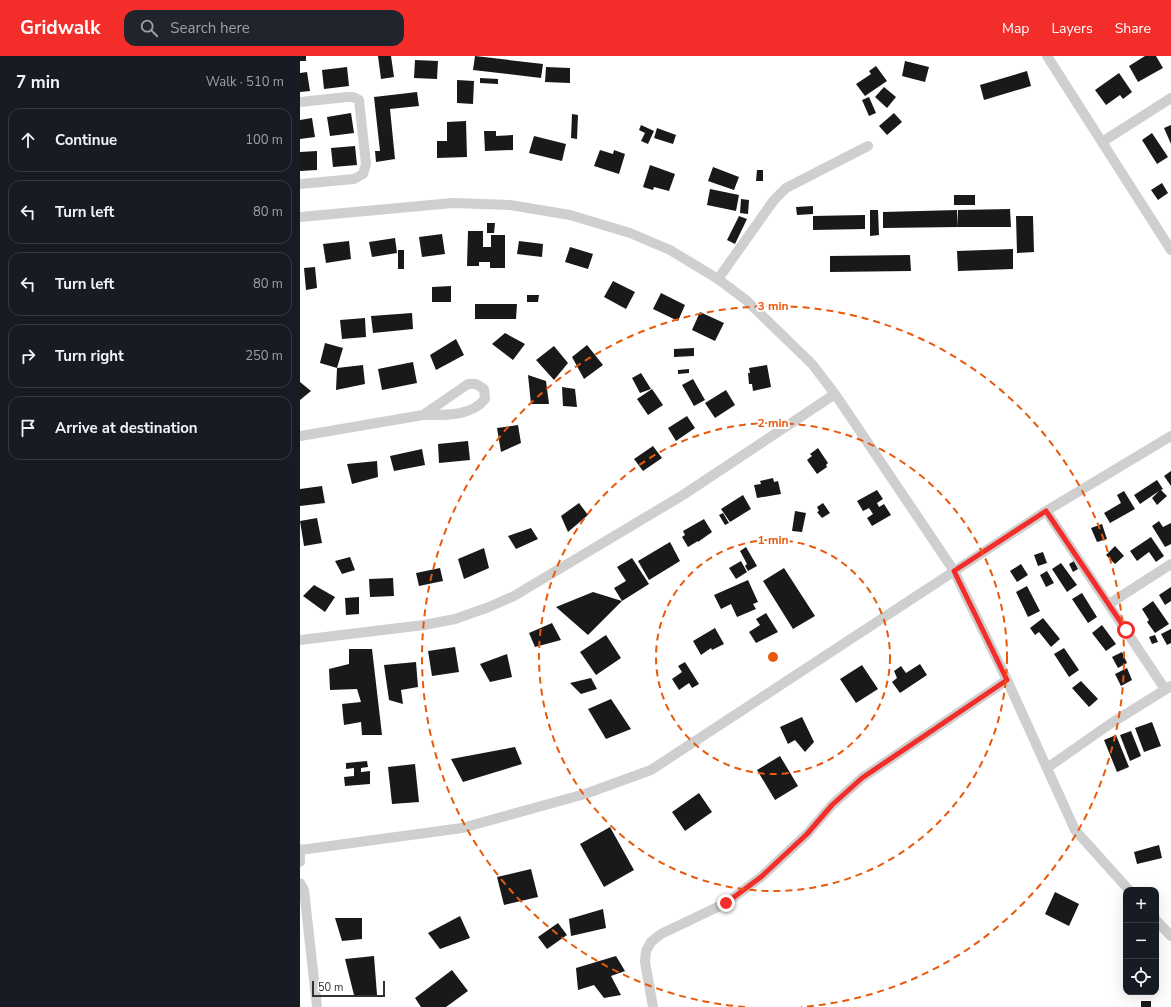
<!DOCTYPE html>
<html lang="en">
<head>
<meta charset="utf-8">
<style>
	:root { --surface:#171b24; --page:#20242c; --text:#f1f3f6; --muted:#9ea1a6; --line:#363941; --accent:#f32d2a }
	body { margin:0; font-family:"Nunito Sans",sans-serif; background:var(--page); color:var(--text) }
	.controls { position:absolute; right:12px; bottom:12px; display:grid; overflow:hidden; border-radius:8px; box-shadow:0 4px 16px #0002 }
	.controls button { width:36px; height:36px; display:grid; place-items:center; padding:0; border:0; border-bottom:1px solid var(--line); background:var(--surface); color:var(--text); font:20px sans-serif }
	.scale { position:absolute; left:12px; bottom:10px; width:73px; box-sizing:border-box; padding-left:4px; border:2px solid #323232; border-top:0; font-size:11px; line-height:14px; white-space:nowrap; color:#323232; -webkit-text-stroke:3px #fff; paint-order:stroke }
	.stop { position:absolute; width:12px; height:12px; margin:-9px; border:3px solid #f32d2a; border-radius:50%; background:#fff }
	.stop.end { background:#f32d2a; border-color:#fff; box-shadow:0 1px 4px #0008 }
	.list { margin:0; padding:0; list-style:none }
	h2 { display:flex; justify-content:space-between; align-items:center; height:52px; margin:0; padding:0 16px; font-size:17px }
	h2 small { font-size:13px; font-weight:400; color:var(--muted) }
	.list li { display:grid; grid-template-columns:26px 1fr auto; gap:12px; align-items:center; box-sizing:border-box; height:64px; margin:0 8px 8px; padding:0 8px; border:1px solid var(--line); border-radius:12px }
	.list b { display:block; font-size:15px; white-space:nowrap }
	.list em { font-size:13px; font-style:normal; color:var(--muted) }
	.icon { flex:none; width:22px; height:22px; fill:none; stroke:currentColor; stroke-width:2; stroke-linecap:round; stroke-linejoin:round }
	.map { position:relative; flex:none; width:871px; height:951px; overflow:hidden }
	header { display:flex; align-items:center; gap:24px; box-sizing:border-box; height:56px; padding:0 20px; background:var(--accent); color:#fff }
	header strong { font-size:19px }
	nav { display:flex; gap:22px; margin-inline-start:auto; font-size:14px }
	.search { width:280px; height:36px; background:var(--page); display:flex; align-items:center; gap:10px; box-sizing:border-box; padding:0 14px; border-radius:12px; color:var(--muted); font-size:15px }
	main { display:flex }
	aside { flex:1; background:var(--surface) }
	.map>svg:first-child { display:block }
	.building { fill:#191919 }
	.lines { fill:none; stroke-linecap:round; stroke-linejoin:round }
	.minor { stroke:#cfcfcf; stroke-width:10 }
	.route { stroke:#f32d2a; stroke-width:5 }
	.ring { fill:none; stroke:#e8590c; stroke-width:2; stroke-dasharray:7 5 }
	.centre { fill:#e8590c; stroke:#fff; stroke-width:2 }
	.ring-label { font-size:12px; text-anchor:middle; font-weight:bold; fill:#e8590c; stroke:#fff; stroke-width:4; stroke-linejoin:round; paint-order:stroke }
</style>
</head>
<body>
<header>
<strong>Gridwalk</strong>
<div class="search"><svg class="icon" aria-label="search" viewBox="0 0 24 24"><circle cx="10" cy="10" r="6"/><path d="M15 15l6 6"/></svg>Search here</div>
<nav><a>Map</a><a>Layers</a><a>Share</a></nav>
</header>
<main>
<aside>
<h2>7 min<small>Walk · 510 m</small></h2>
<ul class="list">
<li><svg class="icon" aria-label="ahead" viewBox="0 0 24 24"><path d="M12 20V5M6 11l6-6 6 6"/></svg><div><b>Continue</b></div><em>100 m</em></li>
<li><svg class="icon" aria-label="left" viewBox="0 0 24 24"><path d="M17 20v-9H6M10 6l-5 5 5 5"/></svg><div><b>Turn left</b></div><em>80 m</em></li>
<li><svg class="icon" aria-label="left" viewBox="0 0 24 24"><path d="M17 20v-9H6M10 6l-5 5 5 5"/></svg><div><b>Turn left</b></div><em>80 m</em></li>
<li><svg class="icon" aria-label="right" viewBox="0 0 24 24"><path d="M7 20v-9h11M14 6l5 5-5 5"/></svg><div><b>Turn right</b></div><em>250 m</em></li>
<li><svg class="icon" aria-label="arrive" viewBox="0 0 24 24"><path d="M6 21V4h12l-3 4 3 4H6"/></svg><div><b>Arrive at destination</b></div></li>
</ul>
</aside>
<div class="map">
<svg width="871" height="951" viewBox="0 0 871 951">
	<rect width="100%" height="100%" fill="#fff"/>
	<!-- building -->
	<path class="building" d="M0 0H6V5H0Z
		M78 0H91L94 21 81 23Z
		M175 0 243 8 241 22 173 14Z
		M845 0H856L863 12 838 26 829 10Z
		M115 4 138 5 137 23 114 22Z
		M605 5 629 11 625 26 602 20Z
		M576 10 587 25 565 40 556 28 571 18 569 15Z
		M47 11 49 30 24 33 22 14Z
		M246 11 270 12V27L245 26Z
		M727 15 731 30 684 44 680 29Z
		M7 16 10 35 0 36V17Z
		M819 17 832 36 823 43 820 39 806 49 795 34Z
		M180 22 198 23V28L180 27Z
		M157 24 174 25 173 48 157 47Z
		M584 31 596 41 587 52 575 41Z
		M117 36 119 50 90 53 95 103 76 106 75 95H80L74 41Z
		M569 41 576 57 569 60 562 44Z
		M51 57 54 77 30 80 27 61Z
		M594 57 602 66 587 79 579 70Z
		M272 58 278 59 277 83 271 82Z
		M12 62 15 81 0 83V64Z
		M166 65 167 101 137 102V85H147V66Z
		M341 69 354 75 348 88 341 85 345 77 339 74Z
		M871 69V88L864 72Z
		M357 72 376 79 373 88 354 82Z
		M184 75H196V80L213 79V94L185 95Z
		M852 77 868 101 857 108 842 84Z
		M234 80 266 88 262 105 229 97Z
		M55 90 57 109 33 111 31 92Z
		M300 94 313 98 314 94 325 98 319 118 294 110Z
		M17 95V114L0 115V96Z
		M350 109 375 118 369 135 354 131 353 134 343 131Z
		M413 111 439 121 434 134 408 125Z
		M457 114H463V125H456Z
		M862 127 868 137 858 144 851 134Z
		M410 133 439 139 436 155 407 149Z
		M654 139H675V149H654Z
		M441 143 449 144 448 158 440 157Z
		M513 150V158L497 159 496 151Z
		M710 153 711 171H658V154Z
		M570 154H578L579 179 570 180Z
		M657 154 658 171 583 172V156Z
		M565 159V173L513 174V160Z
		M439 160 447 163 435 188 427 184Z
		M716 160H733L734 196 717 197Z
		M187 167H195L194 177H187Z
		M168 175H183V191H191V179H205V212H190V206H179V210H167Z
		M142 178 145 198 122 201 119 181Z
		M95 182 97 197 72 201 69 186Z
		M49 185 51 203 26 207 23 188Z
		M219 185 243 188 242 201 217 198Z
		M270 191 293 198 288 213 265 206Z
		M713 193V213L658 215 657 195Z
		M98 194H104V213H98Z
		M610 199 611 215 530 216V200Z
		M15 211 17 232 6 234 4 212Z
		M313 225 335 236 326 253 304 241Z
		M151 230V246H132V231Z
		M361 237 385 249 378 265 353 253Z
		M227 239H239L238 246H227Z
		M175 248H217L216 263H175Z
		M400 256 424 267 415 285 392 274Z
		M112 257 113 273 73 277 71 260Z
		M65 262 66 281 42 283 40 264Z
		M205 277 225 288 213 304 192 288Z
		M156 283 164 299 136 314 130 299Z
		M25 287 43 292 37 312 20 307Z
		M287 289 303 309 284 323 272 301Z
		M254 290 268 307 254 324 236 304Z
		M394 292V300L374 301V293Z
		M113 306 117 327 82 334 78 313Z
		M63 309 65 328 36 334 37 312Z
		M467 309 471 331 453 335 452 328H449L448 317H450L449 312Z
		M389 313V317L378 318V314Z
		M341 317 351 333 340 337 332 322Z
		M228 319 246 325 249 348H231Z
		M393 323 405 344 394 350 382 329Z
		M0 326 11 335 0 344Z
		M262 331 275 333 277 351 263 350Z
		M352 333 363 349 348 359 337 343Z
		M426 334 435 349 415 362 405 347Z
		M387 360 395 372 376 385 368 372Z
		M218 369 221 387 201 396 197 372Z
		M168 385 170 404 139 407 138 388Z
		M353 390 362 402 343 415 334 403Z
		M518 392 528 407 526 409 527 411 517 418 507 404 512 400 510 398Z
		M122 393 125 409 94 415 90 400Z
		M77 405 78 421 52 428 47 408Z
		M871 415V430L864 420Z
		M473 422 474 426 478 425 481 438 457 442 454 429 461 428 460 425Z
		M857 424 863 433 861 434 867 440 857 449 852 442 859 435 840 448 834 439Z
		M22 430 25 447 0 450V433Z
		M577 434 583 443 577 447 579 451 584 448 591 459 572 470 567 462 573 458 569 452 563 455 557 445Z
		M824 435 835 453 810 467 804 457 821 447 817 439Z
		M443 439 451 453 430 466 421 453Z
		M279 447 288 459 268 476 261 460Z
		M523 447 530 457 522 462 517 456 519 455 517 451Z
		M495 455 506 457 502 476 492 475Z
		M423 457 429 467 425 469 419 459Z
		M17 462 22 487 4 490 0 465Z
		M404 463 412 476 398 486V485L388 491 382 481 385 479 383 475Z
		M859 465 863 471 871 467V488L865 491 852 470Z
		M802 468 807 483 797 486 791 472Z
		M231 472 238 483 216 493 208 480Z
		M851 481 864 500 856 506 849 496 837 505 830 495Z
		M370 486 380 505 349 524 338 505Z
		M815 490 824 500 815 508 806 499Z
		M446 491 457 510 448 515 445 510 447 508 440 495Z
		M184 492 189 512 164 523 158 503Z
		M743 496 747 507 738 510 734 499Z
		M50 501 55 514 42 518 35 505Z
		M332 502 349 528 322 545 314 532 326 525 317 511Z
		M441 505 447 516 436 523 429 512Z
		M774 505 778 513 773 516 769 508Z
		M761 507 777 529 767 536 752 513Z
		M721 508 728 519 717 526 710 515Z
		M140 512 143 525 119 530 116 517Z
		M484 512 515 560 493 573 463 525Z
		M747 515 754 527 746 531 740 519Z
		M93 522 94 540 70 541 69 523Z
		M448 524 458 546 453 548 456 553 437 561 431 548 421 553 414 539Z
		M14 529 35 541 25 556 3 540Z
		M727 530 740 555 728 561 716 536Z
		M871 531V545L865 549 859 539Z
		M293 536 322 545 288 579 256 551Z
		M782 537 797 561 788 567 772 543Z
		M59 541V558L46 559 45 542Z
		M853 545 869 568 855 577 847 566 849 564 842 553Z
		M466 557 478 576 456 587 449 576 460 569 456 563Z
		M743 562 760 583 751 591 739 576 735 579 730 572Z
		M252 567 261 584 235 591 229 577Z
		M802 569 816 588 806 595 792 577Z
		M415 572 424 588 412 594 411 592 401 599 393 585Z
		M871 573V587L867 589 861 578Z
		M306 579 321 602 296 619 280 596Z
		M855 579 858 586 852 588 849 581Z
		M155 591 159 616 132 620 128 595Z
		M764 592 779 614 769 621 754 598Z
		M49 593H72L82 679H62L61 666 44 669 42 648 61 646 57 633 30 634 29 613 49 608Z
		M822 596 827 607 818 612 812 601Z
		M207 598 212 621 190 626 180 608Z
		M116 606 118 631 101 634 103 648 89 644 84 609Z
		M385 606 399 628 392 632 389 627 379 634 372 623 382 616 378 610Z
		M620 608 627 619 600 637 592 626 597 622 594 615 601 610 606 617Z
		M562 609 578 633 556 647 540 623Z
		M827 612 832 624 821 630 815 618Z
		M291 622 297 633 281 638 270 627Z
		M781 625 798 643 789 651 772 632Z
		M311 643 331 673 306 683 288 653Z
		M502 661 514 686 505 696 495 684 488 688 480 671Z
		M852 666 861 690 844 696 835 672Z
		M831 675 841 700 830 705 820 679Z
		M816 679 829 711 817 716 804 684Z
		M215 691 222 708 163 726 151 703Z
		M480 700 498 730 475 744 457 714Z
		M67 705 68 711 61 712V716L70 715V728L45 730 44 721 54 720V712L46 713V707Z
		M115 708 119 746 92 748 88 711Z
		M399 737 412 756 385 775 372 756Z
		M310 771 334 814 304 831 280 788Z
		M859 789 862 802 837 808 834 796Z
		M231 813 238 841 204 849 197 821Z
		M755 836 779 848 769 870 745 858Z
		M303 853 306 872 271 880 269 863Z
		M160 860 170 882 140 893 128 877Z
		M35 862H62V883L42 885Z
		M258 867 267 879 247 893 238 881Z
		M826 896V906L823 897Z
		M74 900 77 939H54L45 903Z
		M316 900 325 915 311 920 321 939 304 942 294 929 278 934 276 912Z
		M152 914 168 935 146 951H121L115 942Z
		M841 945H851V951H841Z"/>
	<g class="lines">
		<!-- minor -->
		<path class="minor" d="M747 0 871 194
			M0 46 47 41H53L59 44 66 108 63 118 54 123 0 128
			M802 86 871 42
			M0 161 153 147 210 149 270 159 330 177 370 194 418 223 446 244 512 308 535 338 654 515 707 624 775 774 829 834
			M418 223 474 144 486 132 568 90
			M0 380 123 359C143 359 171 361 185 343L184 333 176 328H168L123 359
			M746 455 865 633
			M809 548 871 508
			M0 584 124 569 155 563 189 551 214 540 383 439 535 338
			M747 712 810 668 871 630
			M0 793V806
			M0 794 162 772 285 738 351 714 746 455 871 380
			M0 827 4 834 17 951
			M856 864 871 880
			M353 951 345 906 346 895 351 886 361 878 426 847 461 821 507 778 532 749 562 722 707 624"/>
	</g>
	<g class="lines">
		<!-- route -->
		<path class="route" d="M426 847 461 821 507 778 532 749 562 722 707 624 654 515 746 455 826 574"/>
	</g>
	<!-- distance rings -->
	<g class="ring">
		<circle cx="473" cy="601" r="117"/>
		<circle cx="473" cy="601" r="234"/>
		<path d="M445 951A351 351 0 1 1 501 951"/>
	</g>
	<circle cx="473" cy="601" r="6" class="centre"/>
	<g class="ring-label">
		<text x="473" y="254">3 min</text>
		<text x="473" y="371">2 min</text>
		<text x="473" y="488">1 min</text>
	</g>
</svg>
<div class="controls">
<button>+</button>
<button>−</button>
<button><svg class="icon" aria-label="locate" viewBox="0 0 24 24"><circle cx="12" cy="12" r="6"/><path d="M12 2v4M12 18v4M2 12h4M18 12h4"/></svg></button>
</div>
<div class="scale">50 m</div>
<div class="stop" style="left:826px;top:574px"></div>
<div class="stop end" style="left:426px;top:847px"></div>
</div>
</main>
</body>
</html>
